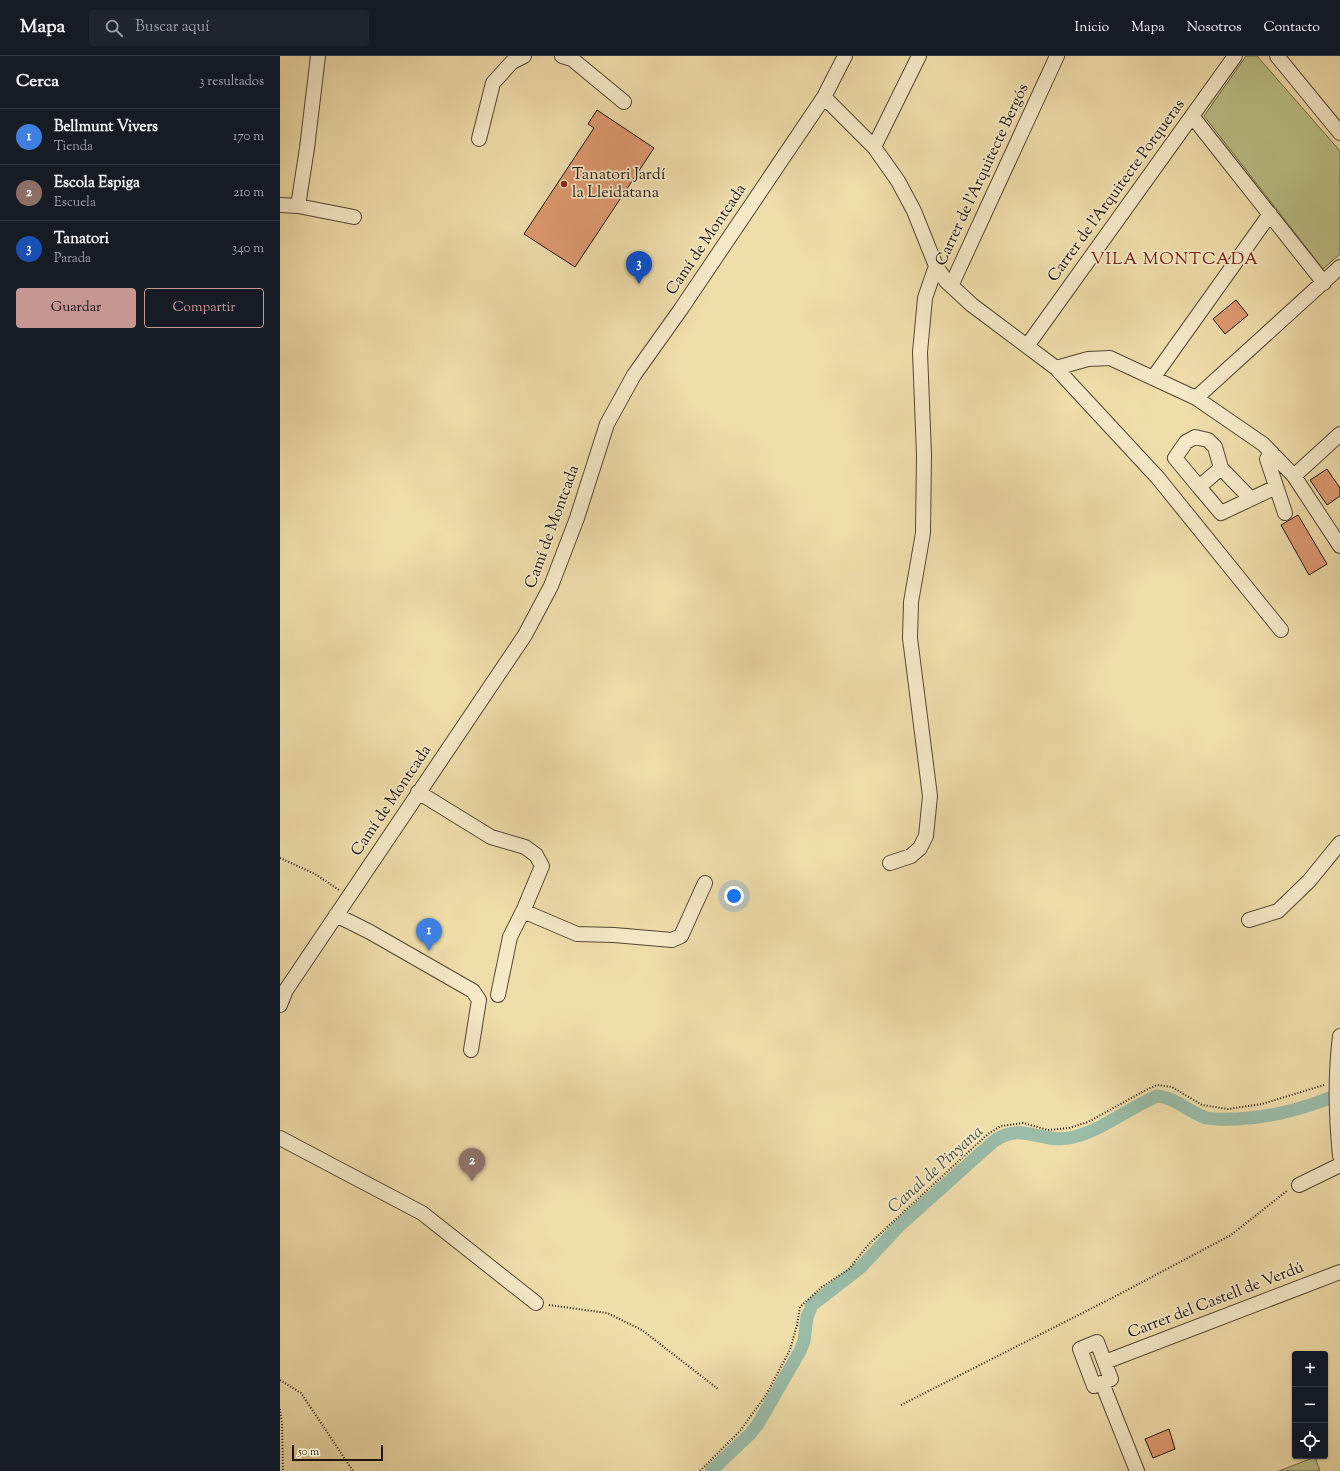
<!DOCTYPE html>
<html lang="es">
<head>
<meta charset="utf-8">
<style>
	:root { --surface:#171b24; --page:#20242c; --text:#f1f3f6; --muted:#9ea1a6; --line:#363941; --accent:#c59692 }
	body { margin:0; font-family:"Sorts Mill Goudy",serif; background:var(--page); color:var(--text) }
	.controls { position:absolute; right:12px; bottom:12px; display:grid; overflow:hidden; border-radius:4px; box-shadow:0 1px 3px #0004 }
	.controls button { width:36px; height:36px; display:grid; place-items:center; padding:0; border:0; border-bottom:1px solid var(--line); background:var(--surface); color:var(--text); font:20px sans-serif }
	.scale { position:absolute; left:12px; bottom:10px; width:91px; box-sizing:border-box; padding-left:4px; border:2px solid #1f150e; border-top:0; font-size:11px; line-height:14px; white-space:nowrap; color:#1f150e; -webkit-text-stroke:3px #f5e9c8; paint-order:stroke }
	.you { position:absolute; left:454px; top:840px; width:14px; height:14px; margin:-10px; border:3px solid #fff; border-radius:50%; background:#1a73e8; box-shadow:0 0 0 6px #1a73e833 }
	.badge { display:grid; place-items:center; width:26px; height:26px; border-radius:50%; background:var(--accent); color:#fff; font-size:13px; font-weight:700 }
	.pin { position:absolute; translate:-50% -33px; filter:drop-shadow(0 1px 2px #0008) }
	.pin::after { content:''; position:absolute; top:21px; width:14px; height:12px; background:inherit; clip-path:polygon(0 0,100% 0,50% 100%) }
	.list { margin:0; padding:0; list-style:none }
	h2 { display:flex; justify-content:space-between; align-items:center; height:52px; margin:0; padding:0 16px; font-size:17px }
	h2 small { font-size:13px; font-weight:400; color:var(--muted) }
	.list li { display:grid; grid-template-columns:26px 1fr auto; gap:12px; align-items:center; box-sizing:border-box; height:56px; padding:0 16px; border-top:1px solid var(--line) }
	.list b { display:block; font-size:15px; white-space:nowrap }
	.list p { margin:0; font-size:13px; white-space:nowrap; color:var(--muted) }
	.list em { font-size:13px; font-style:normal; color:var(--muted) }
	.actions { display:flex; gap:8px; padding:12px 16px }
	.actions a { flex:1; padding:9px 0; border:1px solid var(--accent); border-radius:4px; text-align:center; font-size:14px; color:var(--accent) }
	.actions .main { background:var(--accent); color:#111 }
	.icon { flex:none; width:22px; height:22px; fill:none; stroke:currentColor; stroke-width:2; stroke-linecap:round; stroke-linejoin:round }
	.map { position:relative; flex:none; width:1060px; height:1415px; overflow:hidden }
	header { display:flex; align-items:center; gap:24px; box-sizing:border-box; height:56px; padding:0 20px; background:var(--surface); border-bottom:1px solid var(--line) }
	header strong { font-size:19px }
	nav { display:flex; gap:22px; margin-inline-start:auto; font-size:14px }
	.search { width:280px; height:36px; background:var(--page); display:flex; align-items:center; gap:10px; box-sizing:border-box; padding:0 14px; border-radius:4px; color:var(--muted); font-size:15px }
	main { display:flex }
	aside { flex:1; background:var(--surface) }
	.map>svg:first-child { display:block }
	.green { fill:#bbc087; stroke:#6d6a4a }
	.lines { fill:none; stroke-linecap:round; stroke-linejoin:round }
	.canal { stroke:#9abca8; stroke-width:13 }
	.building { fill:#de9970; stroke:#1f150e }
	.minor-casing { stroke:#534735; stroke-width:16 }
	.path { stroke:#1f150e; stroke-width:2; stroke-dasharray:1 2; stroke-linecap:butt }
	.minor { stroke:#f5e9c8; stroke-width:14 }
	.poi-dot { fill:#8f2418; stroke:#f5e9c8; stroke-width:1.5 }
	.labels { text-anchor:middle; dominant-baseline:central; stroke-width:3.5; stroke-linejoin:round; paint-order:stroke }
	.poi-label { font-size:16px; fill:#1f150e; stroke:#f5e9c8; text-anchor:start }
	.street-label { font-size:16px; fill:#1f150e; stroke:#f5e9c8 }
	.neighbourhood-label { font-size:17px; letter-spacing:1px; fill:#7a1f14; stroke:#f5e9c8 }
	.water-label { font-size:17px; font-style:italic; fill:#4a4f44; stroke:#f5e9c8 }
</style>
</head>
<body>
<header>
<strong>Mapa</strong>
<div class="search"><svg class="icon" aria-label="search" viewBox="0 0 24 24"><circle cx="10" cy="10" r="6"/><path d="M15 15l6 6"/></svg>Buscar aquí</div>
<nav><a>Inicio</a><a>Mapa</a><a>Nosotros</a><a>Contacto</a></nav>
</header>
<main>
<aside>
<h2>Cerca<small>3 resultados</small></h2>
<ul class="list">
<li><span class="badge" style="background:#3f7fe0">1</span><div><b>Bellmunt Vivers</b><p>Tienda</p></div><em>170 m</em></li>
<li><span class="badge" style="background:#8d6e63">2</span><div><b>Escola Espiga</b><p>Escuela</p></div><em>210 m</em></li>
<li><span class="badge" style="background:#1a4fb4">3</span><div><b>Tanatori</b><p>Parada</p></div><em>340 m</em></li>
</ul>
<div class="actions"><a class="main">Guardar</a><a>Compartir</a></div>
</aside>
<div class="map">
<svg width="1060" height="1415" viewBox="0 0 1060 1415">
	<rect width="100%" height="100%" fill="#efddaa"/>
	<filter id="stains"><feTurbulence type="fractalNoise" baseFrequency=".005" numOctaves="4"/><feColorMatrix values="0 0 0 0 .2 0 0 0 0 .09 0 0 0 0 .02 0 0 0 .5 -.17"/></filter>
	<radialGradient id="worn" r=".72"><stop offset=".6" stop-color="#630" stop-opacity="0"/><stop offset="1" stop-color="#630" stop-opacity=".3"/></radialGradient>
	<!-- green -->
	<path class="green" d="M966 0H977L1060 95V198L1043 213 924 60Z
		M1035 1401 1040 1415H999Z"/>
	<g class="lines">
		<!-- canal -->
		<path class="canal" d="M431 1415 470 1378 478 1368 520 1295 524 1285 527 1261 532 1249 581 1211 618 1171 714 1085C744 1065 761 1089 794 1081 824 1073 849 1052 877 1040 894 1041 909 1056 926 1062 936 1064 947 1063 957 1063 995 1061 1025 1052 1060 1038"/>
	</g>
	<!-- building -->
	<path class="building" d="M317 54 374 92 295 211 244 178 314 72 308 68Z
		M956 244 968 259 945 278 933 263Z
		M1047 413 1060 432V440L1047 449 1030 424Z
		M1018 459 1047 508 1029 519 1001 469Z
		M889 1373 895 1393 873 1402 865 1383Z"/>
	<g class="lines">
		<!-- minor casing -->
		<g class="minor-casing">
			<path id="minor" d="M282 0 292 3 344 46
				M997 0 1060 77
				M544 41 594 91 618 125 634 155 656 210 666 225 692 249 776 312 808 303 830 302 916 342 983 388 1014 420 1060 490
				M912 60 1044 227
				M199 83 213 27 232 6 244 0
				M594 91 639 0
				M0 149 18 150 74 161
				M18 150 27 92 38 0
				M671 230 777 0
				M747 290 955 0
				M776 312 878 422 1001 574
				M873 322 990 158
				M916 342 1060 211
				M992 397 987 403 1005 457
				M1014 420 1060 378
				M919 431 895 402 906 386 915 381 928 384 935 391 941 412
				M971 443 941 412 919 431 941 457 996 431
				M138 736 211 781 245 791 256 799 262 810 244 853 230 881 218 939
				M610 807 631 800 640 792 646 780 650 740 630 582 631 546 643 477 644 399 640 296 645 242 656 210
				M243 855 297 878 334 879 392 884 401 880 425 827
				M56 859 90 876 193 935 199 944 191 994
				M969 864 998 855 1029 825 1060 787
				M0 949 6 934 245 579 271 530 297 462 327 368 354 319 401 253 544 41 565 0
				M1060 980C1055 1020 1056 1060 1060 1100
				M0 1082 142 1157 256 1247
				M1019 1129 1060 1109
				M817 1286 831 1323 814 1330 800 1293Z
				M825 1306 1060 1216
				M822 1327 857 1415"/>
		</g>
		<!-- path -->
		<path class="path" d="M0 802 35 818 59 834
			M269 1249 327 1257 362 1274 438 1333
			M0 1324 21 1337 73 1415
			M621 1349 834 1241 951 1179 1008 1134
			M0 1353 2 1368 3 1415
			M420 1415 460 1375 486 1339 510 1294 517 1269 520 1251 542 1231 569 1213 589 1188 708 1078 721 1070 743 1067 768 1074 789 1072 808 1066 864 1035 877 1029 892 1031 922 1049 948 1053 982 1048 1044 1029"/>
		<!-- minor -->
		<use href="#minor" class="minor"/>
	</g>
	<!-- markers -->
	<circle class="poi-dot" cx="284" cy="128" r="4"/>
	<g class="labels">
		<!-- poi labels -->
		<g class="poi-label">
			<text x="292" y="119">Tanatori Jardí<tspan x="292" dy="18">la Lleidatana</tspan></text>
		</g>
		<!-- street labels -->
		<g class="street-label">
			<text transform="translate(703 119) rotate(-65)">Carrer de l'Arquitecte Bergós</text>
			<text transform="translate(837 135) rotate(-54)">Carrer de l'Arquitecte Porqueras</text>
			<text transform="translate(427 184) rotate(-56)">Camí de Montcada</text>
			<text transform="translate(273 471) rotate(-70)">Camí de Montcada</text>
			<text transform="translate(112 745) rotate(-56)">Camí de Montcada</text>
			<text transform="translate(936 1245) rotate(-21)">Carrer del Castell de Verdú</text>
		</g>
		<!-- neighbourhood labels -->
		<g class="neighbourhood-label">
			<text x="895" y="204">VILA MONTCADA</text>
		</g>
		<!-- water labels -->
		<g class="water-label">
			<text transform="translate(656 1114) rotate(-42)">Canal de Pinyana</text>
		</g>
	</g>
	<rect width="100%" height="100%" filter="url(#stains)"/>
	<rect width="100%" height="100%" fill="url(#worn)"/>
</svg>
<div class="controls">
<button>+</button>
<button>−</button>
<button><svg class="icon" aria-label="locate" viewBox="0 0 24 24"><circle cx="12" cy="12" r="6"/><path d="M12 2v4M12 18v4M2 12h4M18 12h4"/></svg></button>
</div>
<div class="scale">50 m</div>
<div class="you"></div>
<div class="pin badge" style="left:149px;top:895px;background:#3f7fe0">1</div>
<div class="pin badge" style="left:192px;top:1125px;background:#8d6e63">2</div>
<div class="pin badge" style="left:359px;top:228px;background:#1a4fb4">3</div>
</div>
</main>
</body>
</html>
